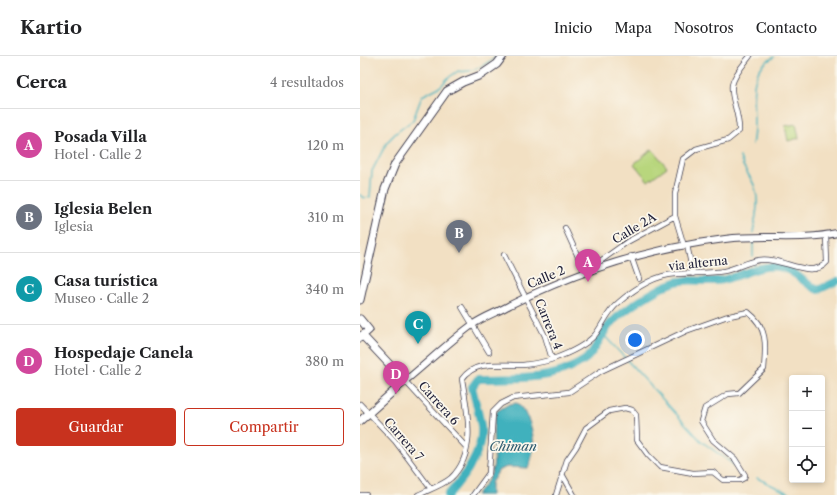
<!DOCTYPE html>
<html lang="es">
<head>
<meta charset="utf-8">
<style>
	:root { --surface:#fff; --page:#f6f6f6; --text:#202124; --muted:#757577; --line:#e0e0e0; --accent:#c8321e }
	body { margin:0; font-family:"Libre Caslon Text",serif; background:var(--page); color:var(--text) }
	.controls { position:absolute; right:12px; bottom:12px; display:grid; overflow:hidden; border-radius:4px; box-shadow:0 2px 6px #0003 }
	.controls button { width:36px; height:36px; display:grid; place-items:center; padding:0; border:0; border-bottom:1px solid var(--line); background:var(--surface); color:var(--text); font:20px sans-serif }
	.you { position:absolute; left:275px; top:284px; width:14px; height:14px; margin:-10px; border:3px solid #fff; border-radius:50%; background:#1a73e8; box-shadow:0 0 0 6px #1a73e833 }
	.badge { display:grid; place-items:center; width:26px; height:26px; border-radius:50%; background:var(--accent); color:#fff; font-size:13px; font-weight:700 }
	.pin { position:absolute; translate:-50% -33px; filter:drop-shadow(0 1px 2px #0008) }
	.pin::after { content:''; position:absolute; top:21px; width:14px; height:12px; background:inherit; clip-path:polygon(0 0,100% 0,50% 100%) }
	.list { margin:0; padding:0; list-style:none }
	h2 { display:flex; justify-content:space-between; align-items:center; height:52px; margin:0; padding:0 16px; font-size:17px }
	h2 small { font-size:13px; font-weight:400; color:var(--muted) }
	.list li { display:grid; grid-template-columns:26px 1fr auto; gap:12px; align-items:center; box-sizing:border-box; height:72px; padding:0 16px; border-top:1px solid var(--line) }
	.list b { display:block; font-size:15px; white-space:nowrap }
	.list p { margin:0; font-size:13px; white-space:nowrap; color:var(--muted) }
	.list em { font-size:13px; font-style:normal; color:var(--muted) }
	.actions { display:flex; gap:8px; padding:12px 16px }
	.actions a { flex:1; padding:9px 0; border:1px solid var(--accent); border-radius:4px; text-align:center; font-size:14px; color:var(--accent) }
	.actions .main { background:var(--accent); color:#fff }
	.icon { flex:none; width:22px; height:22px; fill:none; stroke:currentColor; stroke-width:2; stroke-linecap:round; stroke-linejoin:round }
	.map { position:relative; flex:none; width:477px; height:439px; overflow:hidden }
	header { display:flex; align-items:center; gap:24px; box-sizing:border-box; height:56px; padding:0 20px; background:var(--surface); border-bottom:1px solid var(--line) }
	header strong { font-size:19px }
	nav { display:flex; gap:22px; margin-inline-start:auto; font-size:14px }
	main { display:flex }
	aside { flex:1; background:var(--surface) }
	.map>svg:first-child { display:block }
	.green { fill:#b8d67d; stroke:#6d7c5c }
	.water { fill:#41b1bd; stroke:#326a7c }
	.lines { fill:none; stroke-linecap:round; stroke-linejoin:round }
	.stream { stroke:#41b1bd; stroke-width:1.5 }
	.river { stroke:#41b1bd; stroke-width:8 }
	.minor-casing { stroke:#413e4f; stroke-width:6 }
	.tertiary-casing { stroke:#413e4f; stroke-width:8 }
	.secondary-casing { stroke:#413e4f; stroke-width:9 }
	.minor { stroke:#fff; stroke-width:4.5 }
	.tertiary { stroke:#fff; stroke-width:6 }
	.secondary { stroke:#fff; stroke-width:7 }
	.labels { text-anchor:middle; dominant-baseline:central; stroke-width:3.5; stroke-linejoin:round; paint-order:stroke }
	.street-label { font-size:12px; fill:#22223b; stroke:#fbf7ec }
	.water-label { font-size:13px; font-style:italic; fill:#2e5b6f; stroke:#fbf7ec }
</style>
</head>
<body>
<header>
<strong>Kartio</strong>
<nav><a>Inicio</a><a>Mapa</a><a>Nosotros</a><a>Contacto</a></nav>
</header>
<main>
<aside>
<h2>Cerca<small>4 resultados</small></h2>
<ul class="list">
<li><span class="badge" style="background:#d1479c">A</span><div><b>Posada Villa</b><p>Hotel · Calle 2</p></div><em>120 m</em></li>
<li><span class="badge" style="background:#6b7280">B</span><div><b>Iglesia Belen</b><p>Iglesia</p></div><em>310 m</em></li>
<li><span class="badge" style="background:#0f9aa8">C</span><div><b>Casa turística</b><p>Museo · Calle 2</p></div><em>340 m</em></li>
<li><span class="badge" style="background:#d1479c">D</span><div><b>Hospedaje Canela</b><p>Hotel · Calle 2</p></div><em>380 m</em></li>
</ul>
<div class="actions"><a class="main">Guardar</a><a>Compartir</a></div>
</aside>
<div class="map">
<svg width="477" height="439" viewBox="0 0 477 439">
	<rect width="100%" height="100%" fill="#fbf7ec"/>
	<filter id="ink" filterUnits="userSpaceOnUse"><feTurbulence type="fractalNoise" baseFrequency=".025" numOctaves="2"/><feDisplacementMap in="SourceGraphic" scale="8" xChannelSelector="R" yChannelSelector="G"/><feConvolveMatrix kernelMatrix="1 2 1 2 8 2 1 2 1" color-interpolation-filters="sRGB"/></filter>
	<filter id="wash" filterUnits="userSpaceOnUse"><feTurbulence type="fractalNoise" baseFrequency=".012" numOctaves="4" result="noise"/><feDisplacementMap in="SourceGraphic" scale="16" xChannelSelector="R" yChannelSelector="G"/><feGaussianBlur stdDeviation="0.9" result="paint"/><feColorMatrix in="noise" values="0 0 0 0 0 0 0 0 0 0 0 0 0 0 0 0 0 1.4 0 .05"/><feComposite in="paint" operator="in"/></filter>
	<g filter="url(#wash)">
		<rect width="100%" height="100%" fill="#f2e0c3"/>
		<!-- green -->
		<path class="green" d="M436 68 439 82 428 85 425 70Z
			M292 93 307 111 288 125 274 108Z"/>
		<!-- water -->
		<path class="water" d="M157 347C174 363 178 392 168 412L147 411 139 414 131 427V439H116C121 433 128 426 131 418 139 399 128 377 137 355L149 348Z"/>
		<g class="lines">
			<!-- stream -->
			<path class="stream" d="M392 88C400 59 380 18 414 1
				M380 101C383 114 392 121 395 132 400 146 395 163 393 177
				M0 139 5 142 10 141 12 115 27 86 36 77 53 64 62 40 81 30 88 22 98 15C112 18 126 8 137 0
				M393 183V200
				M394 207V214
				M243 278 341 385 377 411
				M397 422 432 439"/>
			<!-- river -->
			<path class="river" d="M88 439C104 421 124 396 121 370 119 357 115 344 112 331L118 323C145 322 174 324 200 316 207 314 221 307 227 302 237 292 242 277 251 267 264 254 303 227 321 225 335 223 349 227 363 224 381 220 400 208 419 211 435 214 443 227 458 234L477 225"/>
		</g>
	</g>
	<g filter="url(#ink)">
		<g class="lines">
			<!-- minor casing -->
			<g class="minor-casing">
				<path id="minor" d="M205 172 225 216 267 186 315 160
					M327 189 333 218
					M324 190 315 160V138L323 103 336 93 368 84 379 75C380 59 370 41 372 29 374 19 384 8 390 0
					M144 199 185 280 192 303
					M271 200 279 223
					M102 251 129 296
					M45 325 107 392
					M0 348 35 385 71 433
					M202 418 214 439
					M0 439H6
					M58 439C68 434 83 429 91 422 118 396 107 355 102 323 116 303 142 310 163 309 172 308 184 306 193 303 207 298 225 290 235 279 243 269 247 256 258 247 274 233 295 219 316 218 333 216 348 218 364 215 377 212 387 206 399 204 421 200 451 225 467 206L466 180
					M113 439 129 417 133 356 141 348 153 342 209 336 241 315 326 275 365 261 388 256C408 271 406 290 404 313L379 337 368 338 345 352 341 365 353 384 375 403 385 419 384 422 380 424H363L353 416 333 417 300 411 288 399 277 384 276 359 272 354 265 352 249 355 226 372 216 391 207 404 196 439"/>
			</g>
			<!-- tertiary casing -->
			<g class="tertiary-casing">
				<path id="tertiary" d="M45 325C67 307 89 286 112 269 123 261 138 256 150 249 218 215 290 192 365 183 403 178 440 185 477 177"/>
			</g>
			<!-- secondary casing -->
			<g class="secondary-casing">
				<path id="secondary" d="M0 244 25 133 35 108 87 35 103 26 121 19 137 8 143 0
					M0 263 9 274 0 282
					M0 365 45 325 2 279"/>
			</g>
			<!-- minor -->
			<use href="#minor" class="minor"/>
			<!-- tertiary -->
			<use href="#tertiary" class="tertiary"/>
			<!-- secondary -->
			<use href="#secondary" class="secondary"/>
		</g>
	</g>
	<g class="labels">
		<!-- street labels -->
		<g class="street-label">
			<text transform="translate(274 172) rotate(-31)">Calle 2A</text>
			<text transform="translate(338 207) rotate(-6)">via alterna</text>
			<text transform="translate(186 221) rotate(-23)">Calle 2</text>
			<text transform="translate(189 268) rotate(68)">Carrera 4</text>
			<text transform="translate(79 347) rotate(48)">Carrera 6</text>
			<text transform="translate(44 383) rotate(49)">Carrera 7</text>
		</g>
		<!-- water labels -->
		<g class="water-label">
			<text x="153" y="390">Chiman</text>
		</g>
	</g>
</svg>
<div class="controls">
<button>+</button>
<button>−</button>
<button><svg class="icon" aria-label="locate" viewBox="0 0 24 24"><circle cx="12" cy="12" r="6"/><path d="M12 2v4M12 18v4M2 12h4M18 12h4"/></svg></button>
</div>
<div class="you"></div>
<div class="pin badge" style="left:228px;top:226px;background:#d1479c">A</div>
<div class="pin badge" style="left:99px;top:197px;background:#6b7280">B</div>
<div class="pin badge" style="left:58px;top:288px;background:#0f9aa8">C</div>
<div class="pin badge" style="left:36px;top:338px;background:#d1479c">D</div>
</div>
</main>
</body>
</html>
